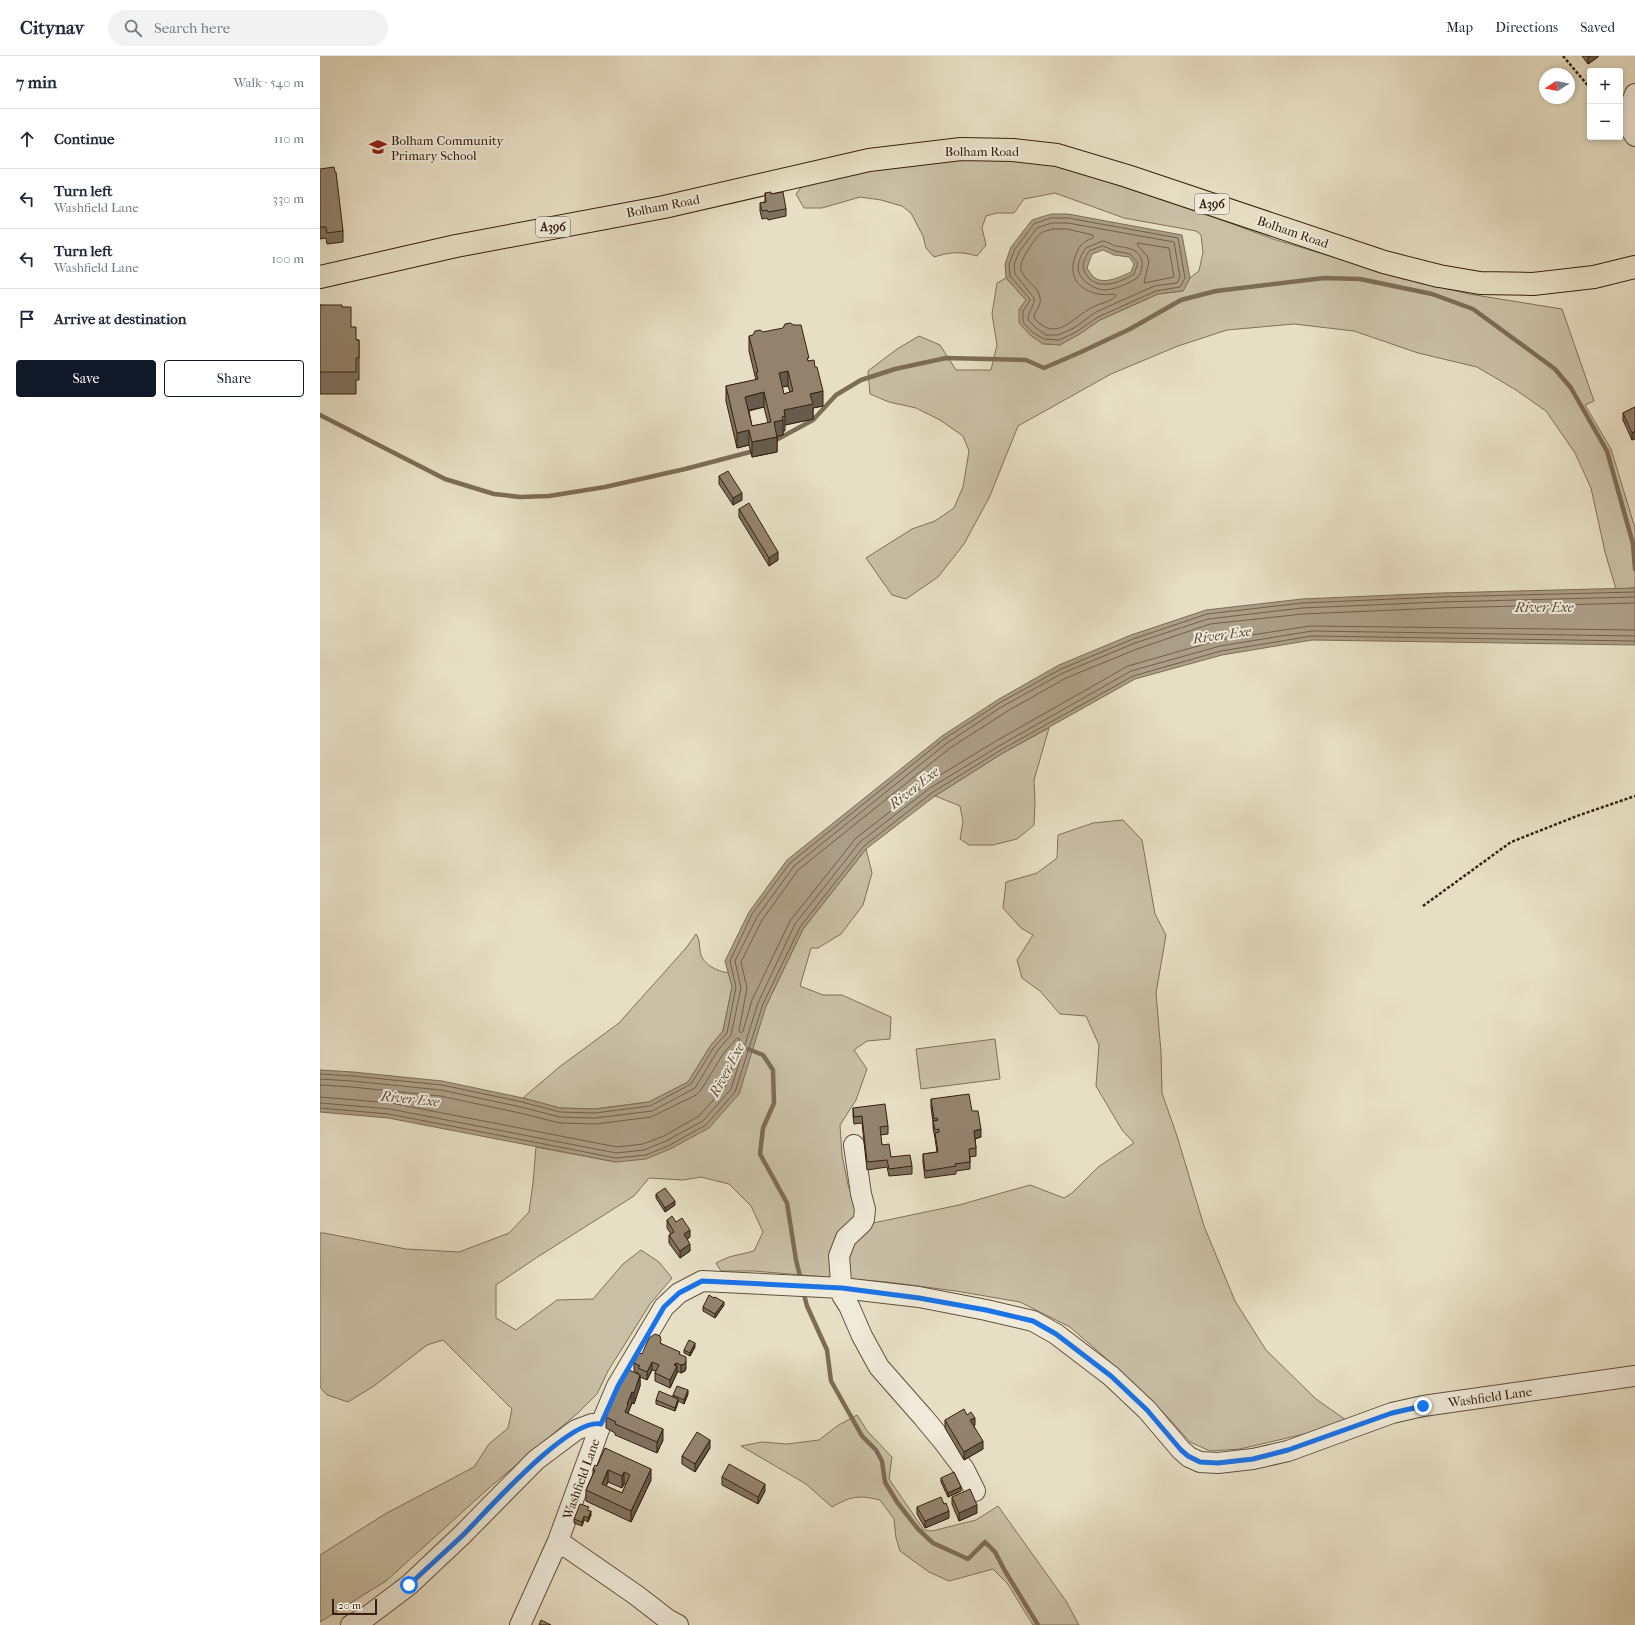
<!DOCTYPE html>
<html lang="en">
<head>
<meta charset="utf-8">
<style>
	:root { --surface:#fff; --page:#f2f2f3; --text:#1f2937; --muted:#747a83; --line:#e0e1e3; --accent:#111827 }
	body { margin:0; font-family:"IM FELL French Canon",serif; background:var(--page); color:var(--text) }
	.controls { position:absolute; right:12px; top:12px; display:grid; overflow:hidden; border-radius:4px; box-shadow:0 2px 6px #0003 }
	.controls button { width:36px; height:36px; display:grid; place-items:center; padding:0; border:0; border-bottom:1px solid var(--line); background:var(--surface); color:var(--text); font:20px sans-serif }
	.compass { position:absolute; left:1219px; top:12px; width:36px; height:36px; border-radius:50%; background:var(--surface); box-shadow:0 2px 6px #0003; rotate:259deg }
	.scale { position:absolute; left:12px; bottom:10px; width:45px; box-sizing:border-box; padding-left:4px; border:2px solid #37200f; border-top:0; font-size:11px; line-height:14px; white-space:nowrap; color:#37200f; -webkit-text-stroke:3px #efead9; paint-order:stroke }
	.stop { position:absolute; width:12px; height:12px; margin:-9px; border:3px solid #1a73e8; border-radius:50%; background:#fff }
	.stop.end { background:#1a73e8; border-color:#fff; box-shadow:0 1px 4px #0008 }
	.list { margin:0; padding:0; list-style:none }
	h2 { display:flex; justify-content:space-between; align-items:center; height:52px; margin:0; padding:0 16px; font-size:17px }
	h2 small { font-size:13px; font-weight:400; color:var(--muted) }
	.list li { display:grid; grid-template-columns:26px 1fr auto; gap:12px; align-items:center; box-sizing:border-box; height:60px; padding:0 16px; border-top:1px solid var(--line) }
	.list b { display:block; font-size:15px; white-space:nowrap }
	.list p { margin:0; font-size:13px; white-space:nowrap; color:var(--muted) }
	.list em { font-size:13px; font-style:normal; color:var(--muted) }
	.actions { display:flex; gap:8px; padding:12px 16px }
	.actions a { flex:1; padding:9px 0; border:1px solid var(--accent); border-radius:4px; text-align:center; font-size:14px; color:var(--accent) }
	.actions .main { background:var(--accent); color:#fff }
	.icon { flex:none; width:22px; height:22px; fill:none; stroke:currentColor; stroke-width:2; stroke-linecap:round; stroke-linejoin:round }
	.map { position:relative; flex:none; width:1315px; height:1569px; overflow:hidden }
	header { display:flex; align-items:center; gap:24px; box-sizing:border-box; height:56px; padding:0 20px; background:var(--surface); border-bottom:1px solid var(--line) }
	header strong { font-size:19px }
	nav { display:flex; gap:22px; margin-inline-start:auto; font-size:14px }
	.search { width:280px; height:36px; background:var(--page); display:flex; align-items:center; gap:10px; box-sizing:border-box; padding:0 14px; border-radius:22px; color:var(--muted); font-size:15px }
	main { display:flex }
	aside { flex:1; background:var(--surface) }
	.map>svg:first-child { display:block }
	.green { fill:#c9bfa5; stroke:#80705a }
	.water { fill:#ab9e86; stroke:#7d6c56; fill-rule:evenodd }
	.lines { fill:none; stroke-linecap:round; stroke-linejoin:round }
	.shore { stroke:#715f4a; stroke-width:1 }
	.stream { stroke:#7d6c56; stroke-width:4.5 }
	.minor-casing { stroke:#63503c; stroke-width:22 }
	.major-casing { stroke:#37200f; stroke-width:24 }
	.path { stroke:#37200f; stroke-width:2.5; stroke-dasharray:3 2; stroke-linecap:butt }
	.minor { stroke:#efead9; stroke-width:20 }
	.major { stroke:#e7dfc4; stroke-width:22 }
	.wall { fill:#7e715e; stroke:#37200f; fill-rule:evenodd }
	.shaded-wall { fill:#675c4c; stroke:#37200f }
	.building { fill:#93836d; stroke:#37200f; fill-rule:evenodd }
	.route { stroke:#1a73e8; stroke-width:5 }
	.labels { text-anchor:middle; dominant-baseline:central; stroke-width:4; stroke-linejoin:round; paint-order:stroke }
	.shield { fill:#efead9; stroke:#6e5d4c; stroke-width:1 }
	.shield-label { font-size:12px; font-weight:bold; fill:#37200f }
	.poi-label { font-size:13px; fill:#37200f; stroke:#efead9; text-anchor:start }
	.street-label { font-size:13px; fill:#37200f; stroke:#efead9 }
	.water-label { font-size:14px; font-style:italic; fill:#604c39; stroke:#efead9 }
</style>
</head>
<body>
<header>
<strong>Citynav</strong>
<div class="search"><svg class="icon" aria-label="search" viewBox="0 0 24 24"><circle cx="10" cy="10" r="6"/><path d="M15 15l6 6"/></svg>Search here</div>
<nav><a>Map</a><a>Directions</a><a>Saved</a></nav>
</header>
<main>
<aside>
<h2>7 min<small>Walk · 540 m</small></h2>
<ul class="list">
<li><svg class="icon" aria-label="ahead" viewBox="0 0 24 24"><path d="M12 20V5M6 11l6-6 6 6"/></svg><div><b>Continue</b></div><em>110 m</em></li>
<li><svg class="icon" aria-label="left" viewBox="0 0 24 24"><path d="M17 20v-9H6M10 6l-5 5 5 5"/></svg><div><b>Turn left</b><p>Washfield Lane</p></div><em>330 m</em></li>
<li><svg class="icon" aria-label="left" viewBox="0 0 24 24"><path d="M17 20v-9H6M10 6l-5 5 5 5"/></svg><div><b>Turn left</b><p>Washfield Lane</p></div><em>100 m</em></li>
<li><svg class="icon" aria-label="arrive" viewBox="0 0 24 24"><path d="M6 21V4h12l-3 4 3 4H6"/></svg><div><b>Arrive at destination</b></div></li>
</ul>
<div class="actions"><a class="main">Save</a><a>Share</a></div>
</aside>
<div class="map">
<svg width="1315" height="1569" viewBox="0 0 1315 1569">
	<rect width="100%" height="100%" fill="#e7dfc4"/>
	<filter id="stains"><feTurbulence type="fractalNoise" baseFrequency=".005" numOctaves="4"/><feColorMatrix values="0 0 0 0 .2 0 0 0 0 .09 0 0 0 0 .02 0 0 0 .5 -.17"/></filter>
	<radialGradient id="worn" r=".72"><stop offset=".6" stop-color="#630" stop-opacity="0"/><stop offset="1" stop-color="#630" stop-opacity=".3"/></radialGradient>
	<!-- green -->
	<path class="green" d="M637 101 719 106 746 112 891 160 953 183 1087 223 1149 238 1242 253 1274 345 1265 349 1291 393 1315 472V532L1296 533 1285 496 1271 432 1255 397 1226 355 1196 334 1157 311 1098 297 1034 275 974 268 907 274 858 290 791 318 698 370 669 442 644 488 618 521 586 543 572 539 546 502 592 473 615 465 634 452 643 431 649 395 643 380 620 364 596 352 569 346 550 338 548 315 577 293 599 280 620 289 636 314H671L677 289 672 258 677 227 686 222 706 244 699 254 758 279 780 264 838 238 863 235 870 222 879 215 883 196 881 179 876 175 804 162 735 137 704 143 694 157H677L666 160 662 172 666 189 657 200C639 195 631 196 614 201L606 192 603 180 591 157 582 150 561 144 540 141 502 152H484L476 138 485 126 524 117Z
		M729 672 714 724 715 746 714 769 697 783 673 789H649L640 783 643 766 640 750 615 740 683 697Z
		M803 764 822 784 835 858 846 879 836 937 841 996 842 1037 857 1080 884 1170 915 1245 946 1294 996 1343 1026 1364 993 1376 920 1393 890 1395 870 1386 841 1354 797 1312 750 1271 700 1246 636 1235 567 1226 434 1215H401L396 1207 409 1201 434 1195 443 1176 431 1150 409 1128 381 1121 363 1124 329 1122 314 1140 219 1200 176 1229V1262L196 1274 237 1244 273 1243 303 1208 321 1194 339 1206 352 1222 330 1248 288 1315 277 1338 259 1356 169 1432 66 1525 0 1566V1499L65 1458 154 1411 169 1388 188 1372 192 1353 123 1284 107 1289 54 1330 28 1346 7 1339 0 1331V1177H4L86 1193 139 1196 189 1177 209 1156 213 1127 216 1091 296 1106 446 950 483 873 546 793 552 817 543 849 521 878 498 892H491L480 930 503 939H522L571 961 570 983 547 985 534 994 547 1013 536 1044 520 1069 522 1099 528 1129 538 1156 553 1167 639 1149 710 1129 744 1142 752 1137 778 1111 814 1087 802 1074 776 1030 779 989 766 960 740 958 720 935 702 922 697 904 713 879 701 872 683 852 686 826 717 817 737 802 738 779 773 767Z
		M376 878C380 884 379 888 380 894 381 908 396 915 409 917L412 931 403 975 391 989 368 1026 329 1046 275 1053 240 1052 203 1042 238 1012 299 967 366 892Z
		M675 983 680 1023 601 1033 596 993Z
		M537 1359 548 1376 572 1401 569 1423 604 1474 612 1475 656 1464 678 1450 746 1545 759 1569H713L687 1527 673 1513 629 1525 609 1516 580 1495 576 1482 574 1463 560 1444C539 1439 531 1440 512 1451L486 1428 421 1390 442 1386 467 1388 499 1384 517 1370Z"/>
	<!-- water -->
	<path class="water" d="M731 158H748L862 179 870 222 863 235 838 238 780 264 758 279 740 289 723 288 710 279 699 267V254L706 244 686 222 685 208 691 191 712 164ZM783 194 794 199 809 201 814 208 811 216C802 220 785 229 775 222 772 220 769 215 767 212L772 198Z
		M1315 532V589L992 584 902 599 815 623 683 697 615 740 546 793 483 873 446 950 419 1038 389 1072 350 1093 326 1103 296 1106 68 1062 0 1056V1014L33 1016 122 1025 203 1042 240 1052 275 1053 329 1046 368 1026 391 989 403 975 412 931 405 905 429 856 467 804 622 680 679 643 739 609 811 579 886 554 982 543 1120 537Z"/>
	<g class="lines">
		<!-- shore -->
		<path class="shore" d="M731 162H748L858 182 865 222 860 231 836 235 778 261 756 276 739 284 724 283 712 276 703 266V255L709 246 710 243 690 220 689 208 695 193 714 168Z
			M732 167H748L854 186 860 221 857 227 834 230 776 256 754 272 738 279H726L716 272 708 264C708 255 715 250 714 242L695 218 694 209 699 196 717 172Z
			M733 173H747L773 179V182C762 186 759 190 755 201 745 228 771 242 794 238L796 240C791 246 780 247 773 251 752 261 737 288 714 262 714 254 722 250 720 242 719 230 704 225 701 214 698 206 715 182 721 177 724 175 730 174 733 173Z
			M783 185C788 186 791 188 795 190 801 191 806 191 811 193 824 197 825 213 817 222 808 228 796 233 785 234 774 234 758 223 758 212 758 206 762 196 766 192Z
			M818 187 849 192 854 221 824 227 829 206 827 200 818 190Z
			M783 190 795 195 810 198 818 207 814 218C801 226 779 235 768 221 760 211 763 206 769 195Z
			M1315 547 1120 552 983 558 890 568 817 593 746 622 686 656 630 692 478 814 442 864 421 906 427 932 419 975 421 977 423 975 432 944 470 865 536 782 607 727 676 685 808 610 899 584 990 570 1315 574
			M0 1018 33 1020 122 1029 202 1046 240 1056 275 1057 330 1050 371 1028 394 991 407 977 416 931 410 905 432 858 470 807 624 683 681 646 741 613 813 583 887 558 982 547 1120 541 1315 536
			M0 1023 32 1025 121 1034 201 1051 240 1061 275 1062 332 1055 375 1032 398 994 411 979 421 932 415 905 437 861 474 810 627 687 683 650 743 617 815 587 888 563 982 552 1120 546 1315 541
			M0 1029 32 1031 120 1040 200 1057 240 1067 276 1068 331 1061 376 1039 381 1034 403 998 417 982 420 983 406 1030 379 1060 344 1080 323 1088 297 1091 71 1047 0 1041
			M0 1047 70 1053 296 1097 324 1094 346 1085 383 1065 411 1033 438 947 475 868 540 786 610 732 679 690 811 615 900 590 992 575 1315 580
			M0 1052 69 1058 296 1102 326 1099 348 1090 386 1069 415 1036 443 948 480 871 544 790 613 736 681 694 813 620 901 595 992 580 1315 585"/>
		<!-- stream -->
		<path class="stream" d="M0 359 125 423 174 438 200 441 229 440 285 431 365 413 430 396
			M456 384 493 364 516 339 541 324 575 313 626 302 706 304 724 312 761 296 810 273 861 244 896 235 1004 222 1040 223 1112 238 1153 253 1235 313 1251 332 1287 395 1313 488 1315 513
			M428 993 443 999 453 1014 454 1047 443 1072 440 1098 467 1147 476 1204 481 1224
			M483 1235 487 1250 507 1294 511 1325 542 1380 556 1394 562 1405 565 1426 577 1446 598 1473 613 1487 648 1503 665 1486 675 1496 685 1515 718 1569"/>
		<!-- minor casing -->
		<g class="minor-casing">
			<path id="minor" d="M1315 38C1308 58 1301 60 1315 80
				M534 1089 541 1138 545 1153 544 1163 542 1167 526 1182 519 1200 522 1239 529 1250 542 1280 559 1311 603 1361 623 1385 644 1413 655 1435
				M238 1485 316 1539 347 1563 358 1569
				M31 1569 48 1560 89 1529 142 1479 216 1404 256 1374 272 1368H281
				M200 1569 238 1485 281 1368 297 1330 344 1251 359 1237 382 1225 522 1232 599 1241 666 1254 713 1265 736 1278 791 1320 827 1354 861 1394 869 1401 880 1406 898 1407 933 1403 968 1395 1072 1357 1103 1350 1315 1320"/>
		</g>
		<!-- major casing -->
		<g class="major-casing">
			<path id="major" d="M0 221 136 190 344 151 549 104 641 93 693 94 737 99 807 120 1064 206 1119 220 1160 227 1213 228 1274 221 1315 211"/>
		</g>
		<!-- path -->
		<path class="path" d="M1243 0 1270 32
			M1103 850 1191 786 1257 760 1315 740"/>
		<!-- minor -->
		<use href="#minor" class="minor"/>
		<!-- major -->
		<use href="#major" class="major"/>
	</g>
	<!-- wall -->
	<path class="wall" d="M1262 0H1278V1L1268 8Z
		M0 113 23 175V186L7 188 6 182 0 183Z
		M445 137 451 138 466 153V160L448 164 447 162 442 163 440 155V147L445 146Z
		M0 249 22 251 31 271 36 284H39V324H36V338H0Z
		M429 280 489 305 503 350 493 352V363L465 369V375H463V379L457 380V396L432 401 429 389 417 392 406 345V330L436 324 429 295ZM468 330 470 336 464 338 462 331ZM444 351 448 367 432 370 429 355Z
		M1315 351 1312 384 1303 364V357Z
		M399 420 422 444 413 449 399 428Z
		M419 453 458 504 449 510 419 461Z
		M611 1043 652 1055 661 1081 655 1083 656 1092V1100L650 1101V1113L636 1115V1118L605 1122 603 1106V1098L617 1096 615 1082 613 1072V1066L611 1051Z
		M533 1052 568 1070V1078L560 1079 562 1089 571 1101 592 1110V1118L569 1120 567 1111 547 1114 542 1067 534 1068 533 1060Z
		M336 1138 355 1149 345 1156 336 1142Z
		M347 1164 356 1166 370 1181 367 1183 370 1195 360 1202 349 1187V1179L351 1178 347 1172Z
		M404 1249 395 1262 383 1255V1251Z
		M341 1288 360 1298 366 1312 365 1315 361 1317 357 1315V1317L350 1332 335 1325V1317L336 1315 332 1314 327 1324 320 1321V1330L314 1348 312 1347 308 1357 343 1384 337 1397 295 1379V1377L286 1372V1361L318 1318V1317L314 1315V1307L322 1298Z
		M375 1291 370 1300 364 1297V1294Z
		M368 1338 364 1348 358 1345 355 1355 336 1348V1344L353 1341V1339Z
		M625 1364 655 1369 654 1370 663 1393 644 1404 625 1372Z
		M285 1392 331 1424 311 1466 266 1445V1434L273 1418V1413L277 1410ZM288 1426 302 1432 304 1428 306 1429 302 1437 286 1430Z
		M390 1392 375 1416 362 1408V1400Z
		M402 1421 445 1435 438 1448 402 1429Z
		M621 1422 641 1435 628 1441 621 1426Z
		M632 1441 657 1457 639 1465 632 1448Z
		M597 1451 629 1462 605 1472 597 1458Z
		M269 1455 271 1459 268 1466 264 1464 262 1470 254 1467V1463Z"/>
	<!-- shaded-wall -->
	<path class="shaded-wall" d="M1269 0H1278V1L1268 8V1Z
		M468 315V330L459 332V317Z
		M503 335V350L493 352V363L465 369V360L464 354 490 338Z
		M444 336V351L425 355V341Z
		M463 364V379L454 381V366Z
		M429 374V389L417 392V377Z
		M1315 375V383L1312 384V377Z
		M457 381V396L432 401V386Z
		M422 437V444L413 449V442Z
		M458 496V504L449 510V502Z
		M661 1073V1081L654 1083V1075Z
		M355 1145V1149L345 1156V1152Z
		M370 1174V1181L364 1186V1178Z
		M370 1188V1195L360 1202V1195Z
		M404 1246V1249L395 1262V1258Z
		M375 1287V1291L370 1300V1297Z
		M366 1305V1312L365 1315 361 1317V1309Z
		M332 1306V1314L327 1324V1316Z
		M356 1307V1312L357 1310V1317L350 1332V1324Z
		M320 1319V1330L314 1348V1337Z
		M368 1334V1338L364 1348V1344Z
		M312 1336V1347L308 1357V1360L305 1356 307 1348Z
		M358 1343V1347L355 1355V1352Z
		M655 1362V1369L650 1372V1364Z
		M343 1373V1384L337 1397V1386Z
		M390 1384V1392L375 1416V1408Z
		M663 1385V1393L644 1404V1396Z
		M331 1413V1424L311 1466V1455Z
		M288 1414V1426L282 1440V1428Z
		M304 1416V1428L302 1432V1420Z
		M445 1428V1435L438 1448V1441Z
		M641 1431V1435L628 1441V1437Z
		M657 1449V1457L639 1465V1457Z
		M271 1455V1459L268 1466V1462Z
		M629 1455V1462L605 1472V1465Z
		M264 1460V1464L262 1470V1466Z"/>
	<!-- building -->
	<path class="building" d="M14 111 15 116H16L23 175 7 177 6 171H0V113Z
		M451 136V138L463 136 466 153 448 156 447 154 442 155 440 147 446 146 445 137Z
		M0 249H22V251H31V271H36V284H39V302H36V316H0Z
		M470 267 474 269H481L489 302H487L488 305 494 304 495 311H497L503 335 490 338 493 348 464 354 465 360 462 361 463 364 454 366 457 381 432 386 429 374 417 377 406 330 438 323 436 316H438L429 280 433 279 435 275 440 274 443 276 463 272 465 268ZM468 315 473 335 464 338 459 317ZM444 336 451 366 432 370 425 341Z
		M1315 351V375L1312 377 1303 357Z
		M408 415 422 437 413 442 399 420Z
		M429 447 458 496 449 502 419 453Z
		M649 1038 652 1055H658L661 1073 654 1075 656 1092 649 1093 650 1106 635 1108 636 1110 605 1115 603 1098 618 1096 615 1077 619 1076V1073L615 1074 613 1065 618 1064 617 1062 614 1063 611 1043Z
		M565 1048 568 1070 560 1071 562 1089 569 1088 571 1101 590 1099 592 1110 569 1113 567 1104 547 1106 542 1060 534 1061 533 1052Z
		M345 1132 355 1145 345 1152 336 1138Z
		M352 1160 356 1166 362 1162 370 1174 364 1178 370 1188 360 1195 349 1179 354 1176 347 1164Z
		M389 1239 394 1242 395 1241 404 1246 395 1258 383 1251Z
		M335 1278 340 1280 341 1284 340 1287 360 1296 359 1298 366 1301V1305L365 1308 361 1309 356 1307 354 1309 357 1310 350 1324 335 1317 339 1309 332 1306 327 1316 318 1312 320 1310 314 1307 319 1297 322 1298 329 1282Z
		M369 1284 375 1287 370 1297 364 1294Z
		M307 1313 320 1319 314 1337 312 1336 307 1348 308 1349 305 1356 343 1373 337 1386 295 1368 296 1366 286 1361Z
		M357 1330 368 1334 364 1344 353 1339Z
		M339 1335 358 1343 355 1352 336 1344Z
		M644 1353 647 1359 651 1356 655 1362 650 1364 663 1385 644 1396 625 1364Z
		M377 1376 390 1384 375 1408 362 1400Z
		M285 1392 331 1413 311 1455 266 1434 275 1414 273 1413 275 1409 277 1410ZM288 1414 302 1420 304 1416 310 1419 302 1437 282 1428Z
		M409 1408 445 1428 438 1441 402 1421Z
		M634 1416 641 1431 628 1437 621 1422Z
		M650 1433 657 1449 639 1457 632 1441Z
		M621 1441 624 1448 626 1447 629 1455 605 1465 597 1451Z
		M260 1448 269 1451 267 1454 271 1455 268 1462 264 1460 262 1466 254 1463Z
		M221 1564 231 1569H219Z"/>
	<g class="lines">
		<!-- route -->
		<path class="route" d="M89 1529C107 1512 125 1496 143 1479 167 1455 249 1361 281 1368L298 1330 344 1251 359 1237 382 1225 522 1232 599 1242 666 1254 713 1265 736 1278 791 1320 827 1354 861 1394 868 1400 880 1406 898 1407 933 1403 968 1394 1072 1357 1103 1350"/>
	</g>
	<!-- icons -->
	<defs>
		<g id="school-bare" transform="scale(1.38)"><path d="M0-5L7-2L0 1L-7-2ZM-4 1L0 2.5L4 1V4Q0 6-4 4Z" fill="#8f2418" stroke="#efead9" stroke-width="2.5" paint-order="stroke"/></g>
	</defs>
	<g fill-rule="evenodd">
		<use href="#school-bare" x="58" y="91"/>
	</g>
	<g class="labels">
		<!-- shield labels -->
		<g class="shield">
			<rect x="875" y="138" width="34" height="20" rx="3"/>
			<rect x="216" y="161" width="34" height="20" rx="3"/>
		</g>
		<g class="shield-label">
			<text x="892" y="148">A396</text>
			<text x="233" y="171">A396</text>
		</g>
		<!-- poi labels -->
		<g class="poi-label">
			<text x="71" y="84">Bolham Community<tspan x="71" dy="15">Primary School</tspan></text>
		</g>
		<!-- street labels -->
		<g class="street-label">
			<text x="662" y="95">Bolham Road</text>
			<text transform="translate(343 150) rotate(-11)">Bolham Road</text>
			<text transform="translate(973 176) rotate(19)">Bolham Road</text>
			<text transform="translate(1170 1341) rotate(-8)">Washfield Lane</text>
			<text transform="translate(261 1423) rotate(-70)">Washfield Lane</text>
		</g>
		<!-- water labels -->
		<g class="water-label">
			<text x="1224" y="551">River Exe</text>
			<text transform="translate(902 579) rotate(-8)">River Exe</text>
			<text transform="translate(594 732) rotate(-38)">River Exe</text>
			<text transform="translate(407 1014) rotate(-62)">River Exe</text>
			<text transform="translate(90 1043) rotate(6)">River Exe</text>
		</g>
	</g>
	<rect width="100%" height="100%" filter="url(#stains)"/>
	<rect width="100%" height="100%" fill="url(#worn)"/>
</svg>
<div class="controls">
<button>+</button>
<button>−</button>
</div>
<svg class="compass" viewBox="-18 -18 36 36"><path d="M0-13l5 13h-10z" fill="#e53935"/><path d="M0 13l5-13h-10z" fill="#747a83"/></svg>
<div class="scale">20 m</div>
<div class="stop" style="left:89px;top:1529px"></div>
<div class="stop end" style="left:1103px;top:1350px"></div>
</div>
</main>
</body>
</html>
